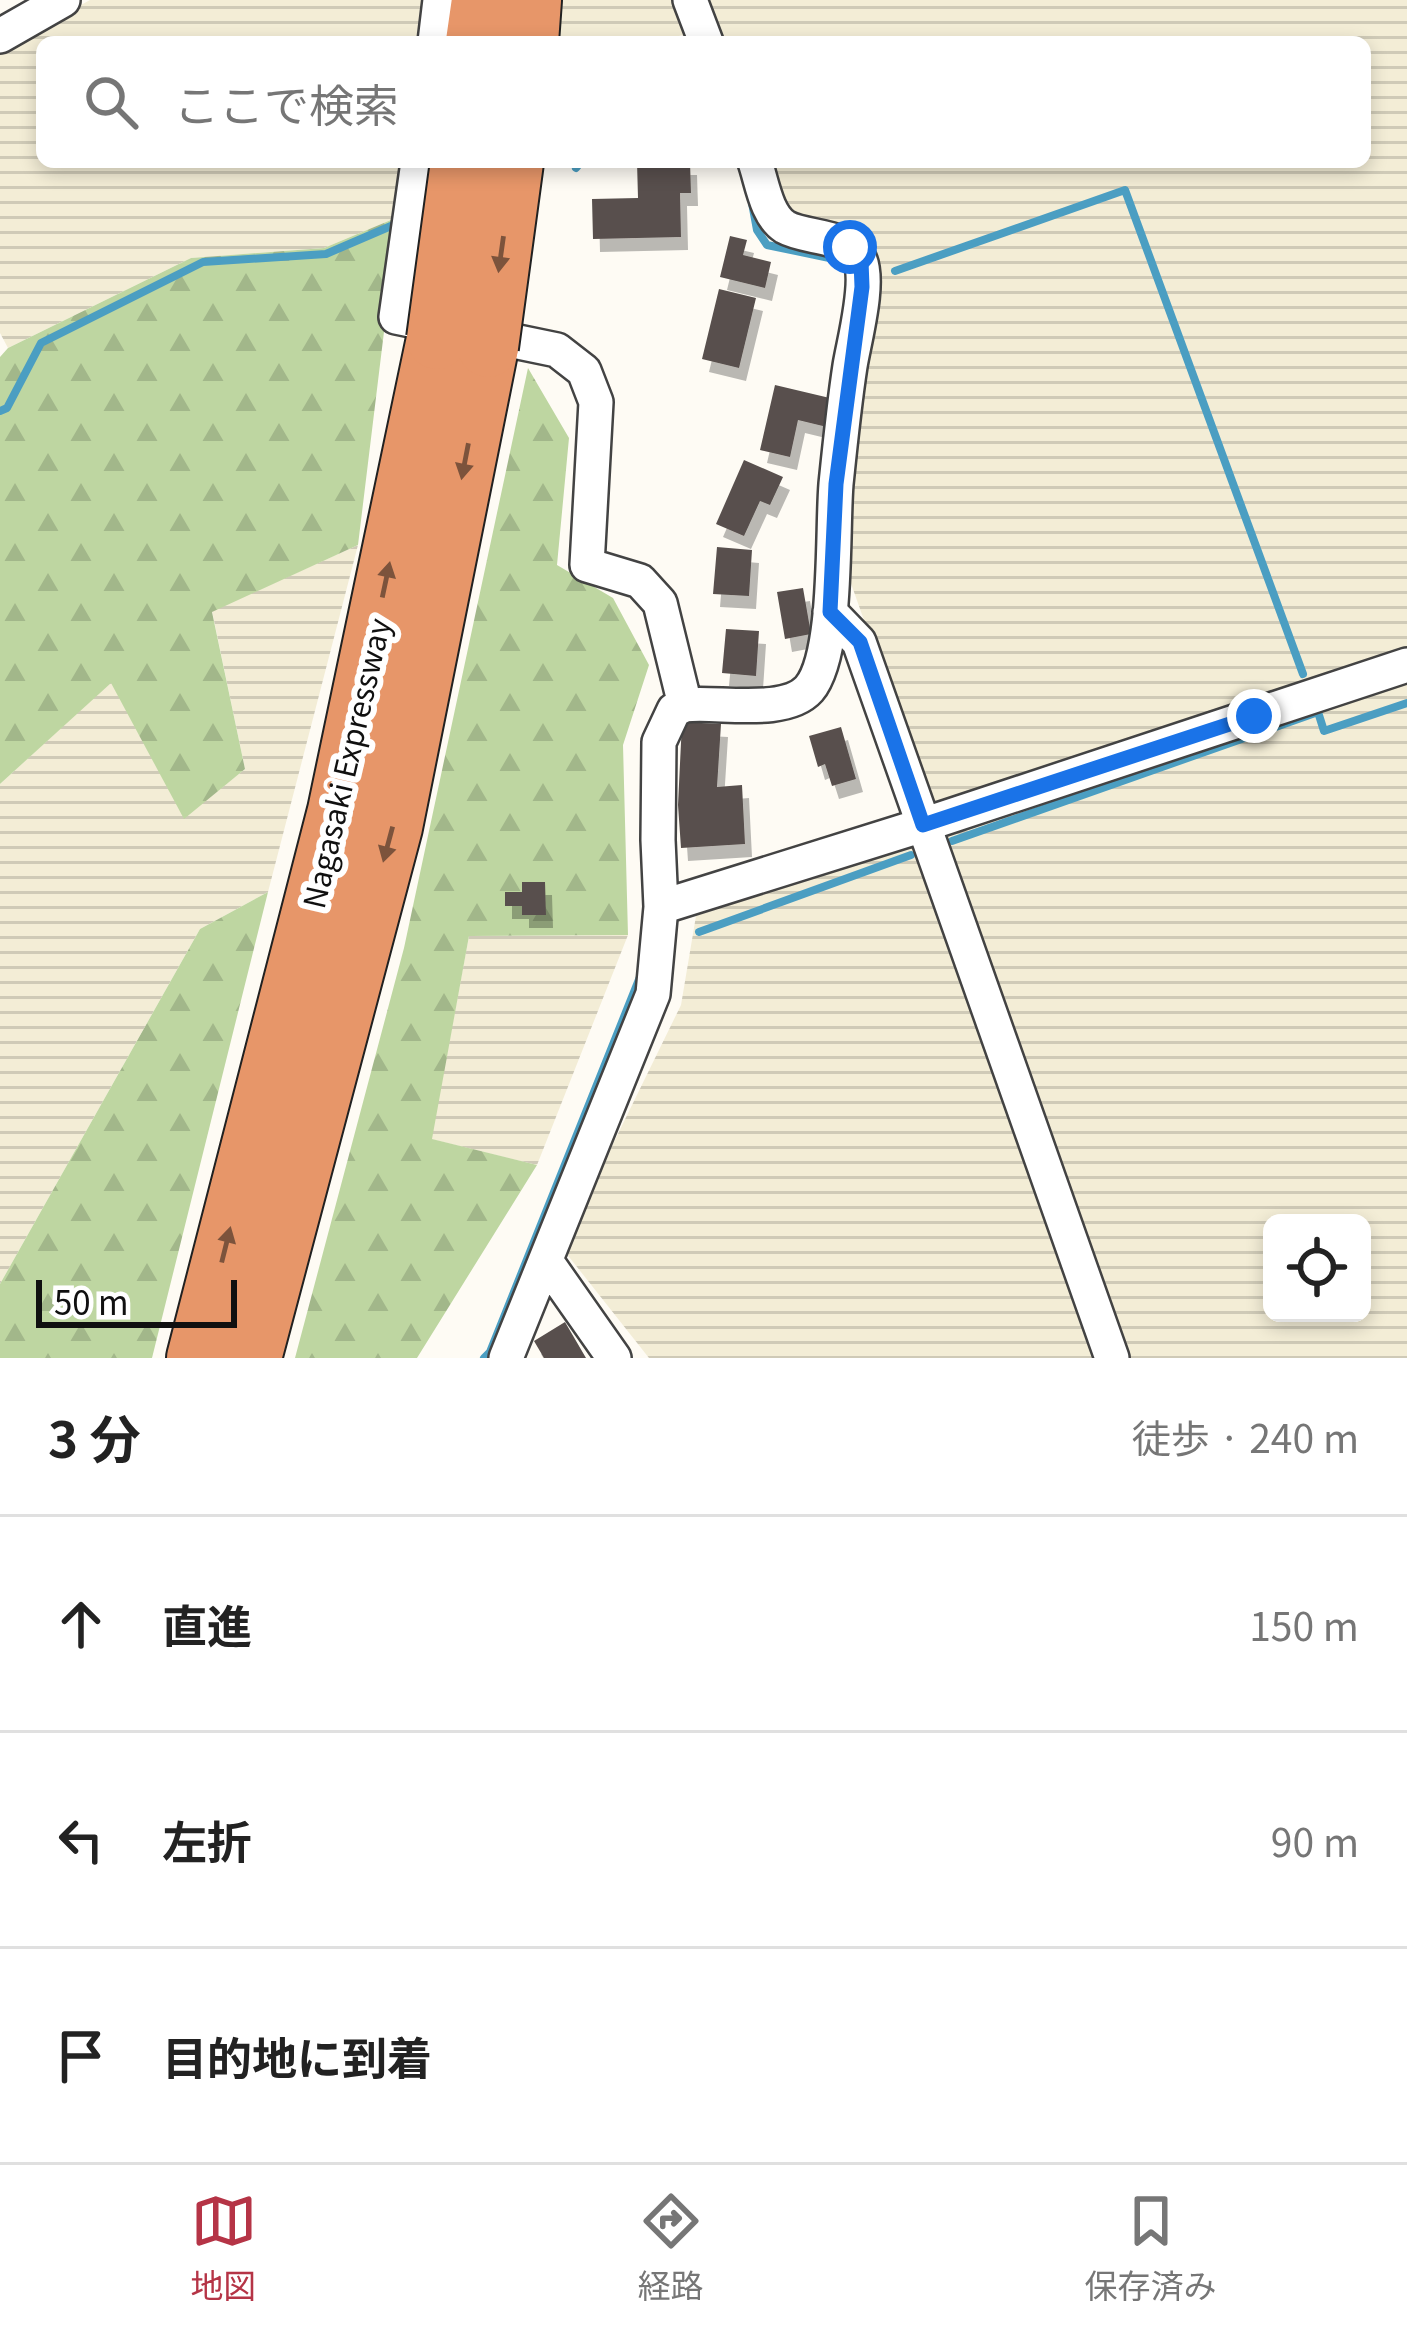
<!DOCTYPE html>
<html lang="ja">
<head>
<meta charset="utf-8">
<style>
	:root { --surface:#fff; --page:#f2f2f2; --text:#222; --muted:#767676; --line:#e0e0e0; --accent:#b53446 }
	body { margin:0; font-family:Georgia,"Noto Sans JP",serif; background:var(--page); color:var(--text) }
	.controls { position:absolute; right:36px; bottom:36px; display:grid; overflow:hidden; border-radius:18px; box-shadow:0 6px 18px #0003 }
	.controls button { width:108px; height:108px; display:grid; place-items:center; padding:0; border:0; border-bottom:3px solid var(--line); background:var(--surface); color:var(--text); font:60px sans-serif }
	.scale { position:absolute; left:36px; bottom:30px; width:201px; box-sizing:border-box; padding-left:12px; border:6px solid #101010; border-top:0; font-size:33px; line-height:42px; white-space:nowrap; color:#101010; -webkit-text-stroke:9px #fff; paint-order:stroke }
	.stop { position:absolute; width:36px; height:36px; margin:-27px; border:9px solid #1a73e8; border-radius:50%; background:#fff }
	.stop.end { background:#1a73e8; border-color:#fff; box-shadow:0 3px 12px #0008 }
	.list { margin:0; padding:0; list-style:none }
	h2 { display:flex; justify-content:space-between; align-items:center; height:156px; margin:0; padding:0 48px; font-size:51px }
	h2 small { font-size:39px; font-weight:400; color:var(--muted) }
	.list li { display:grid; grid-template-columns:78px 1fr auto; gap:36px; align-items:center; box-sizing:border-box; height:216px; padding:0 48px; border-top:3px solid var(--line) }
	.list b { display:block; font-size:45px; white-space:nowrap }
	.list em { font-size:39px; font-style:normal; color:var(--muted) }
	.icon { flex:none; width:66px; height:66px; fill:none; stroke:currentColor; stroke-width:2; stroke-linecap:round; stroke-linejoin:round }
	.map { position:relative; flex:none; width:1407px; height:1358px; overflow:hidden }
	.search { position:absolute; background:var(--surface); box-shadow:0 6px 18px #0003; left:36px; right:36px; top:36px; height:132px; display:flex; align-items:center; gap:30px; box-sizing:border-box; padding:0 42px; border-radius:18px; color:var(--muted); font-size:45px }
	.sheet { height:804px; background:var(--surface) }
	nav { display:flex; justify-content:space-around; align-items:center; box-sizing:border-box; height:168px; border-top:3px solid var(--line); background:var(--surface); font-size:33px; color:var(--muted) }
	nav a { display:grid; justify-items:center; gap:6px }
	nav .on { color:var(--accent) }
	.map>svg:first-child { display:block }
	.farmland { fill:url(#farmland-rules); fill-rule:evenodd }
	.forest { fill:url(#forest-firs) }
	.lines { fill:none; stroke-linecap:round; stroke-linejoin:round }
	.stream { stroke:#4b9ec2; stroke-width:8 }
	.building { fill:#58504d; filter:url(#shadow) }
	.street-casing { stroke:#434343; stroke-width:38 }
	.highway-casing { stroke:#212121; stroke-width:64 }
	.street { stroke:#fff; stroke-width:33 }
	.highway { stroke:#e79669; stroke-width:60 }
	.highway-bridge-casing { stroke:#212121; stroke-width:64; stroke-linecap:butt }
	.highway-bridge { stroke:#e79669; stroke-width:60 }
	.oneway { fill:#7c533c }
	.route { stroke:#1a73e8; stroke-width:15 }
	.labels { text-anchor:middle; dominant-baseline:central; stroke-width:12; stroke-linejoin:round; paint-order:stroke }
	.street-label { font-size:30px; fill:#101010; stroke:#fff }
</style>
</head>
<body>
<div class="map">
<svg width="1407" height="1358" viewBox="0 0 1407 1358">
	<defs>
		<pattern id="farmland-rules" width="6" height="5" patternUnits="userSpaceOnUse" patternTransform="scale(3)"><rect width="6" height="5" fill="#f3edd6"/><path d="M0 2.5h6" fill="none" stroke="#cfcab7"/></pattern>
		<pattern id="forest-firs" width="22" height="20" patternUnits="userSpaceOnUse" patternTransform="scale(3)"><rect width="22" height="20" fill="#bed6a1"/><path d="M5 1l3.5 6h-7zM16 11l3.5 6h-7z" fill="#a2b78a"/></pattern>
		<filter id="shadow"><feDropShadow dx="7" dy="13" stdDeviation="0" flood-color="#0004"/></filter>
	</defs>
	<rect width="100%" height="100%" fill="#fefbf4"/>
	<!-- farmland -->
	<path class="farmland" d="M90 0H427L421 42H42V162H405L398 217 324 248 191 258 8 348 0 333V50Z
		M560 0H1407V1358H1125L848 575 854 261 772 235 739 162H1365V42H686L682 35 661 42H555ZM1272 1223H1362V1313H1272Z
		M358 545 268 892 200 929 0 1284V784L111 682 184 818 245 769 212 611Z
		M911 843 1096 1358H649L562 1248 681 1005 696 916Z
		M628 935 537 1165 431 1139 469 936Z"/>
	<!-- forest -->
	<path class="forest" d="M398 217 358 545 212 612 245 769 184 819 111 683 0 784V357L8 348 191 258 324 248Z
		M528 368 569 438 557 565 613 598 649 665 623 745 628 935 469 936 432 1139 537 1165 417 1358H295L404 948Z
		M268 892 152 1358H0V1284L200 929Z"/>
	<g class="lines">
		<!-- stream -->
		<path class="stream" d="M576 168 581 162
			M752 203 757 230 767 245 839 260
			M895 271 1125 190 1303 674
			M0 411 7 408 41 343 203 262 326 254 398 223
			M952 841 1318 712 1324 731 1407 703
			M699 932 911 855
			M484 1358 490 1352 640 977"/>
	</g>
	<!-- building -->
	<path class="building" d="M637 162H690L691 193H680L681 237 593 239 592 199 638 198Z
		M730 236 747 240 743 255 771 262 765 288 720 277Z
		M719 289 756 298 739 368 702 359Z
		M775 385 834 399 827 427 798 420 790 457 760 450Z
		M744 460 783 477 770 505 760 501 744 536 716 524Z
		M717 547 752 550 749 596 713 594Z
		M803 588 811 634 785 639 777 592Z
		M726 629 759 631 756 676 722 673Z
		M682 722 721 724 717 787 742 785 745 844 681 848 678 805Z
		M841 727 856 779 832 786 825 764 818 767 809 736Z
		M522 882H545L546 915H522V906H505V892H522Z
		M565 1322 586 1358H544L534 1341Z"/>
	<g class="lines">
		<!-- street casing -->
		<g class="street-casing">
			<path id="street" d="M690 0 706 42
				M0 36 63 0
				M435 42 440 0
				M418 162 396 317 557 350 584 371 596 402 587 565 640 581 660 603 685 705
				M830 612 859 642 1112 1358
				M661 907 923 825 1407 665
				M546 1261 614 1358
				M506 1358 653 994 661 907 658 840 659 742 674 710 685 705C717 701 785 716 809 689 838 655 832 533 836 484 840 445 844 405 850 366 854 341 871 280 859 258 846 234 806 239 785 227 766 215 762 182 755 162"/>
		</g>
		<!-- highway casing -->
		<g class="highway-casing">
			<path id="highway" d="M476 42 482 0
				M528 42 531 0
				M197 1358 338 811 437 339
				M251 1358 392 827 488 347"/>
		</g>
		<!-- street -->
		<use href="#street" class="street"/>
		<!-- highway -->
		<use href="#highway" class="highway"/>
		<!-- highway-bridge casing -->
		<g class="highway-bridge-casing">
			<path id="highway-bridge" d="M437 339 461 162
				M488 347 513 162"/>
		</g>
		<!-- highway-bridge -->
		<use href="#highway-bridge" class="highway-bridge"/>
	</g>
	<!-- one-way arrows -->
	<defs><path id="oneway-solid" d="M-6-.8H1V-3.2L6.5 0L1 3.2V.8H-6Z" transform="scale(3)"/></defs>
	<g class="oneway">
		<use href="#oneway-solid" transform="translate(501 254) rotate(98)"/>
		<use href="#oneway-solid" transform="translate(465 461) rotate(101)"/>
		<use href="#oneway-solid" transform="translate(386 580) rotate(-78)"/>
		<use href="#oneway-solid" transform="translate(388 844) rotate(105)"/>
		<use href="#oneway-solid" transform="translate(226 1245) rotate(-76)"/>
	</g>
	<g class="lines">
		<!-- route -->
		<path class="route" d="M850 247 861 261 862 287 836 484 830 612 860 642 923 825 1254 716"/>
	</g>
	<g class="labels">
		<!-- street labels -->
		<g class="street-label">
			<text transform="translate(345 763) rotate(-77)">Nagasaki Expressway</text>
		</g>
	</g>
</svg>
<div class="controls">
<button><svg class="icon" aria-label="locate" viewBox="0 0 24 24"><circle cx="12" cy="12" r="6"/><path d="M12 2v4M12 18v4M2 12h4M18 12h4"/></svg></button>
</div>
<div class="scale">50 m</div>
<div class="stop" style="left:850px;top:247px"></div>
<div class="stop end" style="left:1254px;top:716px"></div>
<div class="search"><svg class="icon" aria-label="search" viewBox="0 0 24 24"><circle cx="10" cy="10" r="6"/><path d="M15 15l6 6"/></svg>ここで検索</div>
</div>
<section class="sheet">
<h2>3 分<small>徒歩 · 240 m</small></h2>
<ul class="list">
<li><svg class="icon" aria-label="ahead" viewBox="0 0 24 24"><path d="M12 20V5M6 11l6-6 6 6"/></svg><div><b>直進</b></div><em>150 m</em></li>
<li><svg class="icon" aria-label="left" viewBox="0 0 24 24"><path d="M17 20v-9H6M10 6l-5 5 5 5"/></svg><div><b>左折</b></div><em>90 m</em></li>
<li><svg class="icon" aria-label="arrive" viewBox="0 0 24 24"><path d="M6 21V4h12l-3 4 3 4H6"/></svg><div><b>目的地に到着</b></div></li>
</ul>
</section>
<nav>
<a class="on"><svg class="icon" aria-label="map" viewBox="0 0 24 24"><path d="M3 6l6-2 6 2 6-2v14l-6 2-6-2-6 2zM9 4v14M15 6v14"/></svg>地図</a>
<a><svg class="icon" aria-label="directions" viewBox="0 0 24 24"><path d="M12 3l9 9-9 9-9-9zM9 14v-3h6M13 9l2 2-2 2"/></svg>経路</a>
<a><svg class="icon" aria-label="saved" viewBox="0 0 24 24"><path d="M7 4h10v16l-5-4-5 4z"/></svg>保存済み</a>
</nav>
</body>
</html>
